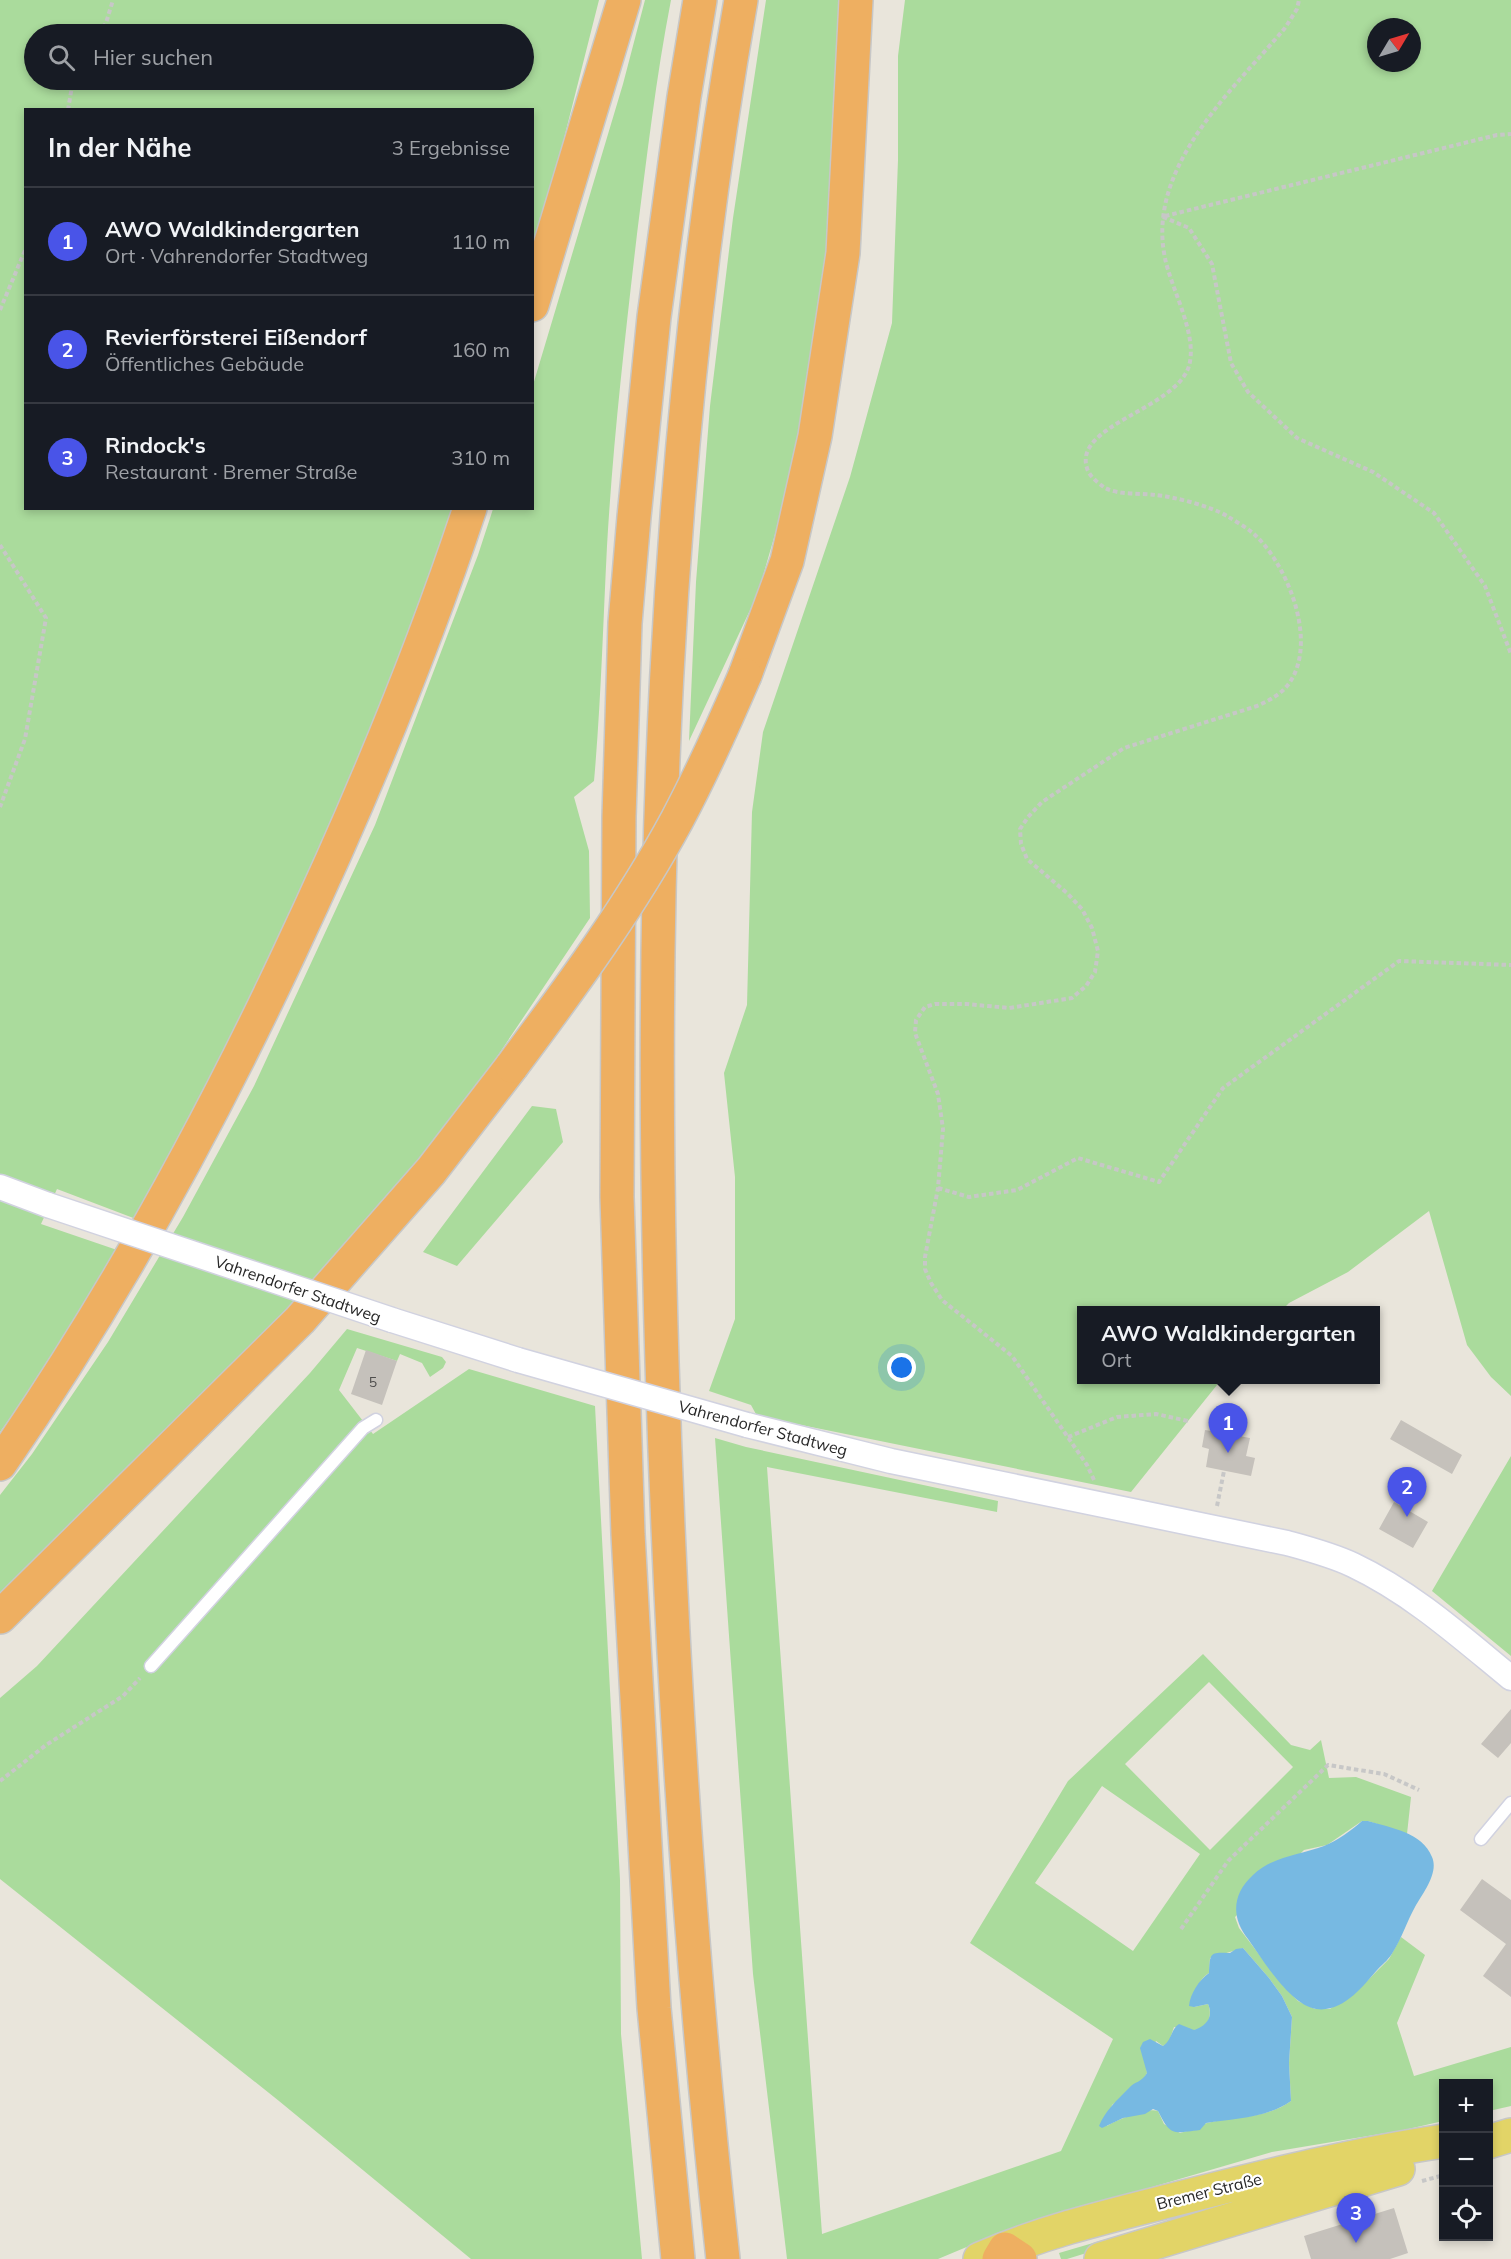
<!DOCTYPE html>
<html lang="de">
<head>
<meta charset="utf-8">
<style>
	:root { --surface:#171b24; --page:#242831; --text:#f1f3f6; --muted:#9ea1a6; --line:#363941; --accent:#4954e8 }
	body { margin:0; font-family:Mulish,sans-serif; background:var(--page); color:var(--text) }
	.controls { position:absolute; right:18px; bottom:18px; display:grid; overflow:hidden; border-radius:0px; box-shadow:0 3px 9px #0003 }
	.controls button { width:54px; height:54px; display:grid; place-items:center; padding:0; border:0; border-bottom:2px solid var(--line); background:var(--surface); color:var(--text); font:30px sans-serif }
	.compass { position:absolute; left:1367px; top:18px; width:54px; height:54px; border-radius:50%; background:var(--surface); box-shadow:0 3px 9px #0003; rotate:52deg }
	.you { position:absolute; left:902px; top:1368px; width:21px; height:21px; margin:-15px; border:4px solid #fff; border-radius:50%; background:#1a73e8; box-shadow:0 0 0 9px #1a73e833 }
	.badge { display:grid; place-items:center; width:39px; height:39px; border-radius:50%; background:var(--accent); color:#fff; font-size:20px; font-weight:700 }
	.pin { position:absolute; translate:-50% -50px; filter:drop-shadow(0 2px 3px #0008) }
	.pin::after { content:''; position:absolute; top:32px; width:21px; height:18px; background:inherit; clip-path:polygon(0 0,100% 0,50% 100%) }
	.popup { position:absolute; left:1077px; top:1306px; width:303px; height:78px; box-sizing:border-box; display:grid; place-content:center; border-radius:0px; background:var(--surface); filter:drop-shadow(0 2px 4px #0005); font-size:20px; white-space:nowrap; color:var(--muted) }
	.popup b { font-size:22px; color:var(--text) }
	.popup::after { content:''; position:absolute; left:50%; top:100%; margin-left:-12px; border:12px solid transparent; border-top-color:var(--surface) }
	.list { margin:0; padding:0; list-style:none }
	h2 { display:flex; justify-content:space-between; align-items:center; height:78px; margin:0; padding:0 24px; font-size:26px }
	h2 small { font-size:20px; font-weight:400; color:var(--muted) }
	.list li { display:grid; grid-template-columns:39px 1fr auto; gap:18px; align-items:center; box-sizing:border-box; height:108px; padding:0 24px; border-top:2px solid var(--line) }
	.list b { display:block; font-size:22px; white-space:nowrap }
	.list p { margin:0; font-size:20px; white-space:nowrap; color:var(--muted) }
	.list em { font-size:20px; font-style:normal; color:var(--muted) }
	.icon { flex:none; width:33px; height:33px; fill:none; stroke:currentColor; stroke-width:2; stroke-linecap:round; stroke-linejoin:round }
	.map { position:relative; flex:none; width:1511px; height:2259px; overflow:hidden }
	.search { position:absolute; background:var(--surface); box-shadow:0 3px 9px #0003; left:24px; top:24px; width:510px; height:66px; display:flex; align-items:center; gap:15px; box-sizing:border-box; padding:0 21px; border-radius:33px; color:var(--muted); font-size:22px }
	.panel { position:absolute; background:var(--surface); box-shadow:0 3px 9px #0003; left:24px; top:108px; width:510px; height:402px; border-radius:0px }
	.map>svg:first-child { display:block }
	.green { fill:#aadb9c; fill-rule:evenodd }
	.water { fill:#77b9e2 }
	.building { fill:#c5c1bb }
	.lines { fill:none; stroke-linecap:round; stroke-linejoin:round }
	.lane-casing { stroke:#d1d2e0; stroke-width:15 }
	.street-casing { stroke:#d1d2e0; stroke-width:27 }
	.primary-casing { stroke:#c7c7c7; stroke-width:36 }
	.highway-casing { stroke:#c7c7c7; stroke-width:36 }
	.path { stroke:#c7c7c7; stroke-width:4; stroke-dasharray:4.5 3; stroke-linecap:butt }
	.lane { stroke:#fff; stroke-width:12 }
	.street { stroke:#fff; stroke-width:24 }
	.primary { stroke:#e2d467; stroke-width:33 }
	.highway { stroke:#eeaf61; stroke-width:33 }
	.street-bridge-casing { stroke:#d1d2e0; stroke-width:27; stroke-linecap:butt }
	.highway-bridge-casing { stroke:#c7c7c7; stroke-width:36; stroke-linecap:butt }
	.street-bridge { stroke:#fff; stroke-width:24 }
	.highway-bridge { stroke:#eeaf61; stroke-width:33 }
	.labels { text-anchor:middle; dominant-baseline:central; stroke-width:4.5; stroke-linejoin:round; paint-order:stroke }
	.number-label { font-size:14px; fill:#4f4e4d }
	.street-label { font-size:16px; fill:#282828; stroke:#fff }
</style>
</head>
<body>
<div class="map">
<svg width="1511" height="2259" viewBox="0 0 1511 2259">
	<rect width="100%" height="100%" fill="#e9e5db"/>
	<!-- green -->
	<path class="green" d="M0 0H599L533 261 532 110H26V508L453 509 325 856 241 1032 136 1219 57 1189 41 1224 120 1251 27 1395 0 1432ZM34 34H524V80H34Z
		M645 0H671C656 77 647 156 637 234 625 337 613 442 607 546 603 624 601 703 594 781L574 797 589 851 590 918 460 1112 283 1317 0 1599V1495L32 1454 108 1342 183 1217 254 1086 375 825 478 555 493 509 532 508 533 385 623 84Z
		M766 0H839L833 155 826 251 815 352 799 441 782 510 758 593 689 741 696 582 710 406 733 218Z
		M905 0H1511V1396L1491 1377 1467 1345 1429 1211 1348 1272 1289 1303 1282 1310H1081V1380H1221L1131 1492 757 1416 751 1405 709 1391 735 1319V1177L724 1073 747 1005 752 812 763 732 850 477 892 323 898 160V56ZM1376 27H1412V63H1376Z
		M532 1106 556 1109 563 1142 457 1266 423 1252Z
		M347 1329 442 1357 446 1362 443 1368 430 1377 422 1363 400 1354 397 1361 357 1348 339 1390 373 1434 469 1369 595 1406 620 1880 621 2034 642 2259H471L279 2101 0 1879V1698L37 1666 310 1373Z
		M715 1438 746 1447 998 1501 997 1512 767 1467 822 2234 1061 2151 1113 2039 970 1943 1068 1781 1203 1654 1291 1745 1310 1750 1321 1740 1329 1778 1356 1777 1411 1797 1407 1834 1368 1821H1362L1327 1845 1304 1850 1235 1917 1239 1928 1280 1982 1298 2001 1315 2009H1330L1368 1980 1389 1959 1401 1937 1425 1955 1397 2023 1414 2076 1511 2047V2106L1489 2111 1488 2084H1444L1443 2121 1404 2130 1272 2152 1012 2228 938 2259H787L753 1974ZM1209 1682 1293 1767 1210 1850 1125 1764ZM1102 1786 1200 1854 1133 1951 1035 1883ZM1243 1948 1269 1978 1282 1996 1292 2017 1289 2063 1291 2101C1266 2119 1236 2116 1207 2123 1198 2126 1190 2131 1180 2133L1164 2124 1158 2111C1147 2107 1117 2120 1107 2126L1112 2105 1143 2080 1147 2073 1146 2064 1156 2041 1163 2046 1169 2042 1174 2027C1180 2028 1188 2031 1194 2030 1208 2029 1213 2015 1208 2004L1194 2007C1197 1993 1196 1981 1209 1973L1210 1958Z
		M1511 1456V1656L1432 1591Z
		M1323 2180 1067 2259H1061L1059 2253 1253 2196Z"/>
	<!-- water -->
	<path class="water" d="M1362 1821H1368C1391 1828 1422 1832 1432 1857 1439 1873 1423 1893 1415 1907 1407 1921 1402 1938 1393 1952 1389 1959 1384 1963 1378 1969 1363 1986 1343 2013 1316 2009 1290 2005 1263 1960 1248 1939 1231 1918 1232 1894 1253 1875 1273 1856 1300 1855 1324 1846 1337 1841 1352 1830 1362 1821Z
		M1243 1948 1269 1978 1282 1996 1292 2017 1289 2063 1291 2101C1267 2118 1234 2119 1206 2123L1200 2130C1173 2133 1171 2137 1158 2111L1153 2109 1145 2114 1123 2118 1102 2128 1099 2126C1105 2111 1117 2100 1129 2088 1135 2081 1141 2083 1147 2073L1140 2048 1143 2042 1150 2039 1163 2046C1172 2040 1171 2029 1179 2024L1194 2030C1206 2026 1214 2017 1208 2004L1194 2007 1189 2006C1190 1994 1199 1980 1209 1973 1210 1952 1210 1952 1230 1953L1236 1949Z"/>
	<!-- building -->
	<path class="building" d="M366 1350 397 1361 382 1405 351 1394Z
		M1401 1420 1462 1455 1452 1474 1390 1439Z
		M1205 1430 1250 1438 1246 1456 1255 1458 1251 1476 1206 1467 1209 1449 1202 1447Z
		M1394 1502 1428 1522 1413 1548 1379 1529Z
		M1511 1709V1743L1498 1758 1481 1744Z
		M1482 1879 1511 1900V1997L1483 1976 1506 1944 1460 1910Z
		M1394 2208 1408 2253 1390 2259H1311L1304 2236Z"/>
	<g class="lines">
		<!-- lane casing -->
		<g class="lane-casing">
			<path id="lane" d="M151 1666 363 1428 376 1420
				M1481 1839 1511 1803"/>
		</g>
		<!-- street casing -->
		<g class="street-casing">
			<path id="street" d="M0 1187 48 1205
				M392 1320 518 1360
				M747 1425 891 1461 1287 1543C1309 1549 1332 1555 1353 1565 1412 1593 1461 1637 1511 1678"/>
		</g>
		<!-- primary casing -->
		<g class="primary-casing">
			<path id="primary" d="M1488 2142 1511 2135
				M980 2259C1044 2231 1113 2215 1180 2198 1267 2176 1355 2154 1444 2141
				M1101 2259 1398 2169"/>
		</g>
		<!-- highway casing -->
		<g class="highway-casing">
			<path id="highway" d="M532 305 624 0
				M745 675 787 561 815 436 843 253 856 0
				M0 1464C111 1303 205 1133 288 956 357 810 419 662 470 508
				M0 1617 300 1320 431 1171 512 1066
				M678 2259 654 2008 628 1534 617 1197 619 817 625 623 634 517 654 317 684 97 700 0
				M723 2259C690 1961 671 1662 662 1362 648 906 662 450 741 0
				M999 2259 1005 2249 1020 2259"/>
		</g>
		<!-- path -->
		<path class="path" d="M99 34 106 23 113 0
			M68 110 73 80
			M1165 216 1497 135 1511 134
			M1163 217 1189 228 1212 264 1231 363 1248 392 1297 438 1373 472 1434 513 1485 586 1511 654
			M0 310 26 248
			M0 545 46 618 25 739 0 807
			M938 1188 969 1197 1017 1190 1078 1158 1159 1182 1223 1088 1399 961 1511 965
			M1068 1437 1117 1417 1156 1414 1188 1421
			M1094 1480 1087 1465 1012 1356 942 1300 931 1283 925 1269V1257L938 1188 943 1129 938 1094 915 1033 916 1020 925 1007 935 1004H967L1009 1008 1072 998 1086 986 1095 972 1098 951 1092 928 1082 909 1067 893 1027 859 1021 844 1020 829 1028 817 1042 802 1124 748 1257 706C1270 700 1282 694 1290 682 1318 640 1287 564 1254 534 1246 527 1235 521 1227 516 1210 506 1175 497 1156 495 1140 493 1119 495 1105 488 1098 483 1089 476 1087 468 1073 425 1176 409 1189 366 1198 334 1171 289 1165 258 1146 167 1232 91 1285 28L1297 9 1299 0
			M1217 1506 1224 1471
			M0 1781 46 1745 123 1696 140 1678
			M1181 1929 1228 1861 1328 1765 1384 1774 1419 1790
			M1422 2181 1444 2175"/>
		<!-- lane -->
		<use href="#lane" class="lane"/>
		<!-- street -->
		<use href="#street" class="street"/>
		<!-- primary -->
		<use href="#primary" class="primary"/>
		<!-- highway -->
		<use href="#highway" class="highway"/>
		<!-- street-bridge casing -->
		<g class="street-bridge-casing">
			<path id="street-bridge" d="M48 1205 392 1320
				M518 1360 747 1425"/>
		</g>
		<!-- highway-bridge casing -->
		<g class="highway-bridge-casing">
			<path id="highway-bridge" d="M512 1066C571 987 630 907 677 820 702 773 724 724 745 675"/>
		</g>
		<!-- street-bridge -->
		<use href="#street-bridge" class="street-bridge"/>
		<!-- highway-bridge -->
		<use href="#highway-bridge" class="highway-bridge"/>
	</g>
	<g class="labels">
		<!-- number labels -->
		<g class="number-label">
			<text x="373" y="1382">5</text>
		</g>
		<!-- street labels -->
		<g class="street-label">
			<text transform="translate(298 1289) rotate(19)">Vahrendorfer Stadtweg</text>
			<text transform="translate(763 1428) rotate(15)">Vahrendorfer Stadtweg</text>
			<text transform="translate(1209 2191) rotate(-14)">Bremer Straße</text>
		</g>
	</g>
</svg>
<div class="controls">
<button>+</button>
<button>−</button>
<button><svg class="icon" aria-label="locate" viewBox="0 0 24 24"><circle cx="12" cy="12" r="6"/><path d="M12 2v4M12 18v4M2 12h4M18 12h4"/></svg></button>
</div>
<svg class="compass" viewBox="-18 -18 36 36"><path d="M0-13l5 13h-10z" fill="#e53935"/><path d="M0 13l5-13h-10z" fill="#9ea1a6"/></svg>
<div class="you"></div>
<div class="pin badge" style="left:1228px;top:1453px">1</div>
<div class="popup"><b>AWO Waldkindergarten</b>Ort</div>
<div class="pin badge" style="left:1407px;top:1517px">2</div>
<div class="pin badge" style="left:1356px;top:2243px">3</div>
<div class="search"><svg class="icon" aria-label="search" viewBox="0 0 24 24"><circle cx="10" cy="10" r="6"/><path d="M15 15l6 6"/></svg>Hier suchen</div>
<section class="panel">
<h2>In der Nähe<small>3 Ergebnisse</small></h2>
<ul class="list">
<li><span class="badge">1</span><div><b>AWO Waldkindergarten</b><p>Ort · Vahrendorfer Stadtweg</p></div><em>110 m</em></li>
<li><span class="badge">2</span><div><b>Revierförsterei Eißendorf</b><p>Öffentliches Gebäude</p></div><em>160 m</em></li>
<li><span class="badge">3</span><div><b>Rindock's</b><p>Restaurant · Bremer Straße</p></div><em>310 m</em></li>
</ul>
</section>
</div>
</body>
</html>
